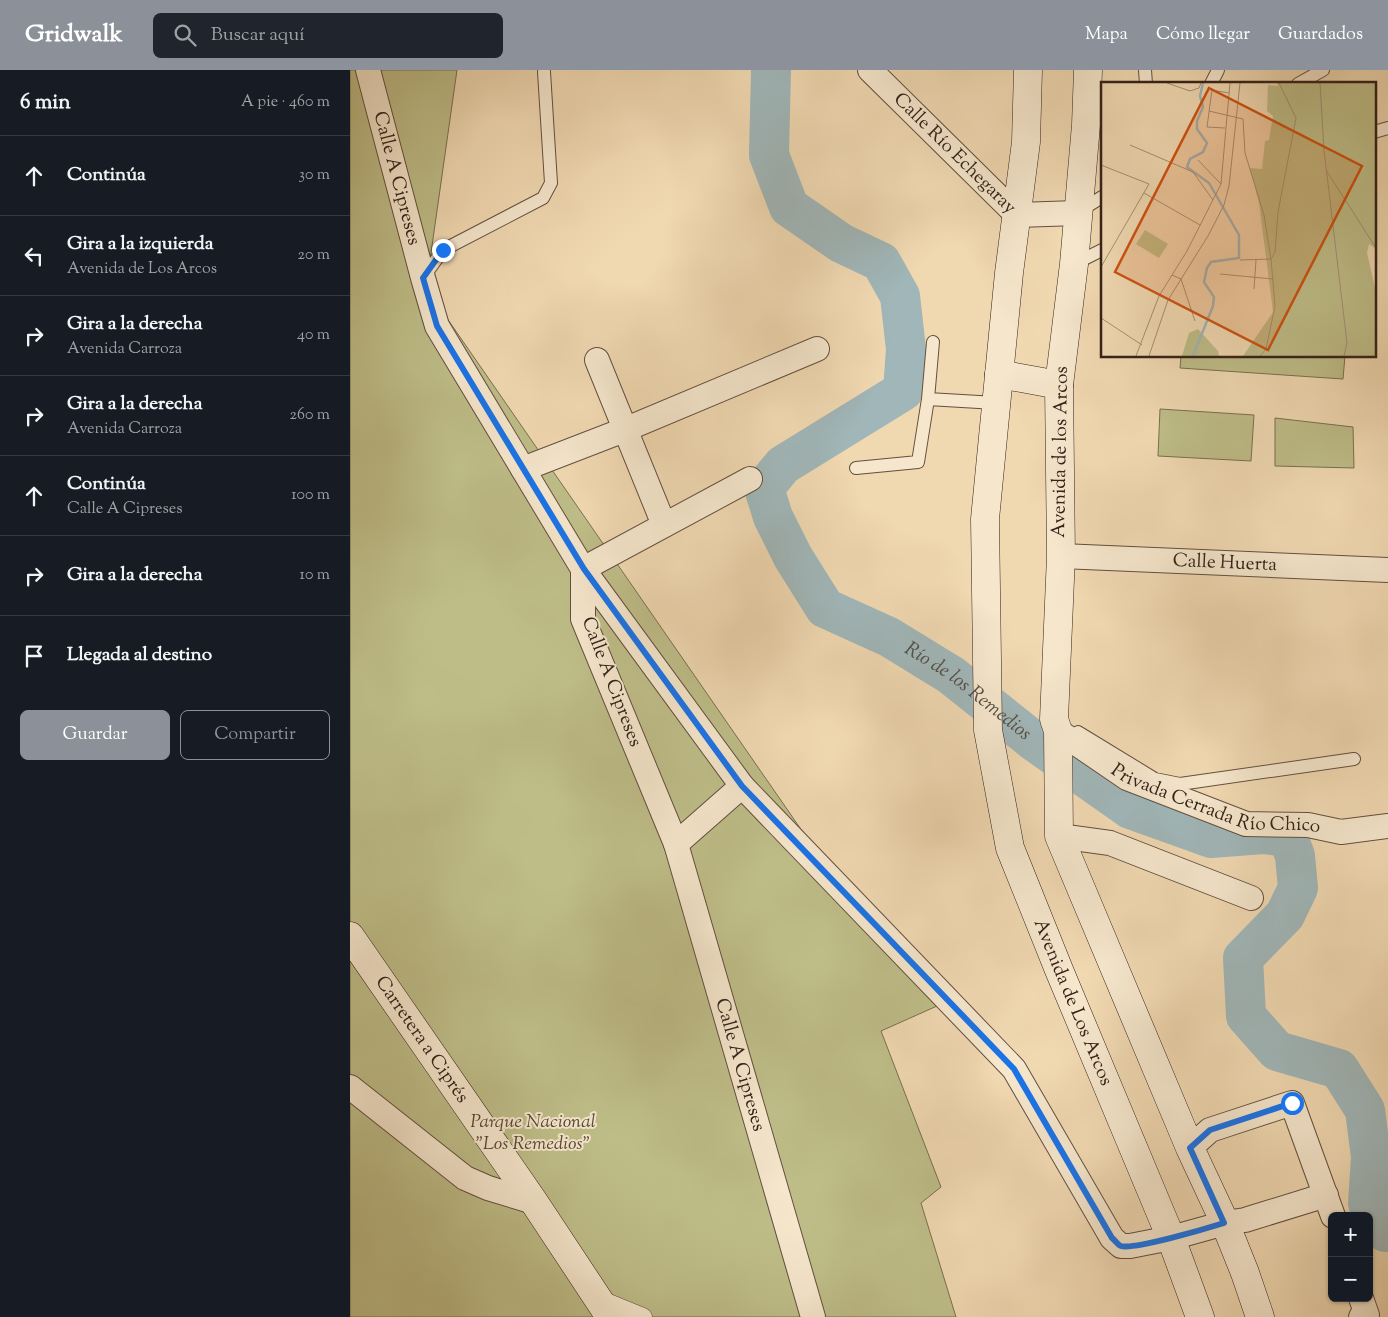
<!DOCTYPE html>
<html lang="es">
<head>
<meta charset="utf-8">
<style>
	:root { --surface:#171b24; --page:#20242c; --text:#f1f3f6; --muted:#9ea1a6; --line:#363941; --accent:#8c9099 }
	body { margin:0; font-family:"Sorts Mill Goudy",serif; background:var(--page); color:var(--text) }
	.controls { position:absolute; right:15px; bottom:15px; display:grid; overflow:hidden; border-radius:8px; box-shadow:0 1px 4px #0004 }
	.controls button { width:45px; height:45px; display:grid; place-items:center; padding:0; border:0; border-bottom:1px solid var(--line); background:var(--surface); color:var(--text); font:25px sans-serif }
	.stop { position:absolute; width:15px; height:15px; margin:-11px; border:4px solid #1a73e8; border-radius:50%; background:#fff }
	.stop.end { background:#1a73e8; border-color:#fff; box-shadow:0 1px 5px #0008 }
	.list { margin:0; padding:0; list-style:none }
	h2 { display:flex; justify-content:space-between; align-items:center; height:65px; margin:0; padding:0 20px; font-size:21px }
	h2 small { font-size:16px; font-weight:400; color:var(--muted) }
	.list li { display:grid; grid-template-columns:32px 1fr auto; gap:15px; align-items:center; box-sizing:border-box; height:80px; padding:0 20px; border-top:1px solid var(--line) }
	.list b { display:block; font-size:19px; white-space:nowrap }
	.list p { margin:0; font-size:16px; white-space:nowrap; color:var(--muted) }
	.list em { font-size:16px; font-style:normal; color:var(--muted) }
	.actions { display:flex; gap:10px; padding:15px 20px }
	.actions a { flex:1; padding:11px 0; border:1px solid var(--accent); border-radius:8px; text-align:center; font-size:18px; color:var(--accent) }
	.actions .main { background:var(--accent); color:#fff }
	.icon { flex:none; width:28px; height:28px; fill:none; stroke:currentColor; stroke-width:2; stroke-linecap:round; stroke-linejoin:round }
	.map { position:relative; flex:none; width:1038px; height:1247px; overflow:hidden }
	header { display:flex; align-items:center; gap:30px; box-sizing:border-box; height:70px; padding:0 25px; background:var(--accent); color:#fff }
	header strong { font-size:24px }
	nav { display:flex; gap:28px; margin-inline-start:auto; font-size:18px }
	.search { width:350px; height:45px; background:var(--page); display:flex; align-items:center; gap:12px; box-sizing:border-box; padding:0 18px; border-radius:8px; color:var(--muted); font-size:19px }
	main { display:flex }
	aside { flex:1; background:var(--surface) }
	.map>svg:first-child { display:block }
	.green { fill:#bebd88; stroke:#796f51 }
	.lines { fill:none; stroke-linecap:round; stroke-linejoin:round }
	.river { stroke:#a0b6b8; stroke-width:40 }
	.service-casing { stroke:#634f40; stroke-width:14 }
	.pedestrian-casing { stroke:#634f40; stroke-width:19 }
	.minor-casing { stroke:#634f40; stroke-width:26 }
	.secondary-casing { stroke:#34211a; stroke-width:29 }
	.service { stroke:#f5e6cc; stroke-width:12 }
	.pedestrian { stroke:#f5e6cc; stroke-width:18 }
	.minor { stroke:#f5e6cc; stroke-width:24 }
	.secondary { stroke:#f5e6cc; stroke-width:28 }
	.route { stroke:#1a73e8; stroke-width:6 }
	.labels { text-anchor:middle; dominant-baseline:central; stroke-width:4; stroke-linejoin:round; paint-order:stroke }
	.street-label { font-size:19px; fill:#34211a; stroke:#f5e6cc }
	.park-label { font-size:19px; font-style:italic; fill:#564836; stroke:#f5e6cc }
	.water-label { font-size:20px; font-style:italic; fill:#544e49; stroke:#f5e6cc }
	.inset-river { fill:none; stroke:#a0b6b8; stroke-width:2.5 }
	.inset-road { fill:none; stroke:#a58f75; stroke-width:1 }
	.view { fill:#cd510e; fill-opacity:0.15; stroke:#cd510e; stroke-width:2.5 }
	.inset-edge { fill:none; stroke:#34211a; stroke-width:2.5 }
</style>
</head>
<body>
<header>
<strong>Gridwalk</strong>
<div class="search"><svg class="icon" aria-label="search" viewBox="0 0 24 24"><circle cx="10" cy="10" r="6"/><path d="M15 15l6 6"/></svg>Buscar aquí</div>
<nav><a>Mapa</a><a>Cómo llegar</a><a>Guardados</a></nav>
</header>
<main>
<aside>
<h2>6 min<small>A pie · 460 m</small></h2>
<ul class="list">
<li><svg class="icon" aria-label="ahead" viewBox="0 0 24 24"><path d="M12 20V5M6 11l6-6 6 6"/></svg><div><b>Continúa</b></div><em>30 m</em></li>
<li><svg class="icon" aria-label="left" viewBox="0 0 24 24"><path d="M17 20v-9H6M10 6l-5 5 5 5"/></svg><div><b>Gira a la izquierda</b><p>Avenida de Los Arcos</p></div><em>20 m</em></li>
<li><svg class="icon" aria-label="right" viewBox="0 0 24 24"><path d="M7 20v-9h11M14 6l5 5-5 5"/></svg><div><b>Gira a la derecha</b><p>Avenida Carroza</p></div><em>40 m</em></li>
<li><svg class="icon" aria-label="right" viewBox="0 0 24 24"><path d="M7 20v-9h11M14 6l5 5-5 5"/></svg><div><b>Gira a la derecha</b><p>Avenida Carroza</p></div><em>260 m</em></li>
<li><svg class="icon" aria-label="ahead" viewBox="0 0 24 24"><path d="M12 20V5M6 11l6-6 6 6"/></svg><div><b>Continúa</b><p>Calle A Cipreses</p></div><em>100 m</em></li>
<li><svg class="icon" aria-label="right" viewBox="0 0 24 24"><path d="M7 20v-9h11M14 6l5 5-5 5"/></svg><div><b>Gira a la derecha</b></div><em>10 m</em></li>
<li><svg class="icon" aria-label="arrive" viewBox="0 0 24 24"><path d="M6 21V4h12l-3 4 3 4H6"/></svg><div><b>Llegada al destino</b></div></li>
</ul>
<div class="actions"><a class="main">Guardar</a><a>Compartir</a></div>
</aside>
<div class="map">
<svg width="1038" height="1247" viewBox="0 0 1038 1247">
	<rect width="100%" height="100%" fill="#f0d8b1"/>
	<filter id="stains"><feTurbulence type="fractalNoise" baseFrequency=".004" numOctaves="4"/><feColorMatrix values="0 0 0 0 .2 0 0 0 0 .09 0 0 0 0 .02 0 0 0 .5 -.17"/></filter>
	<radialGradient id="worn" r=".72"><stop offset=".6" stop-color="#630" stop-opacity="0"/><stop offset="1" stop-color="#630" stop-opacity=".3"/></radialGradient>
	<!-- green -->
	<path class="green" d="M0 0H107L76 218 457 768 596 932 531 961 591 1117 571 1133 606 1247H0Z
		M831 286H995L993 309 830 298Z
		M810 339 904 345 901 391 808 386Z
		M925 348 1003 357 1004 398 925 396Z"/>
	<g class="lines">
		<!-- river -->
		<path class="river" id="s1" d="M421 0 419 85 439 137 491 173 531 192 550 226 556 279 553 321 433 395 414 418 423 447 443 487 475 538 539 567 601 605 685 672 780 739 861 768 913 764 938 767 945 786 948 818 935 845 893 888 896 946 927 981 989 999 1015 1040 1021 1087 1018 1133 1022 1148 1035 1162H1038"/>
		<!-- service casing -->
		<g class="service-casing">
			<path id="service" d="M795 0 796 14
				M861 14 868 0
				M948 14 973 0
				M1024 62 1038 58
				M728 142 752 127
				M724 194 752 180
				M73 208 93 180 193 128 201 113 194 2
				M578 329 646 333
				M506 398 568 392 578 329 583 272
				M728 662 805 709 830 714 1004 689"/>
		</g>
		<!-- pedestrian casing -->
		<g class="pedestrian-casing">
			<path id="pedestrian" d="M249 1229 293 1247"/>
		</g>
		<!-- minor casing -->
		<g class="minor-casing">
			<g id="minor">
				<path id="s2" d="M18 0 73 208 87 256 233 499V549L326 774 463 1247"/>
				<path id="s3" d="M520 0 667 145 727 143"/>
				<path d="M247 290 314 455"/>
				<path d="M173 399 274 360 467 279"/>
				<path d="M400 409 233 499 392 716 664 999 762 1168 771 1176H780L821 1168 875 1153 895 1150 976 1125"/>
				<path id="s4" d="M711 486 1038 500"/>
				<path id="s5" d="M708 661 777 708 896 754 958 755 991 762 1038 756"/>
				<path d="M709 766 760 773 901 828"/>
				<path d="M326 774 392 716"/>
				<path d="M0 1017 115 1108 138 1118 184 1132"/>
				<path d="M840 1078 860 1060 942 1033 983 1146"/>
				<path d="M1011 1228 1017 1245 1011 1247"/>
			</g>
		</g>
		<!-- secondary casing -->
		<g class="secondary-casing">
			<g id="secondary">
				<path id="s6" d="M678 0 676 72 659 203 635 449 638 660 660 778 709 900 821 1168 850 1247"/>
				<path d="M738 0 736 55 724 194 709 315 711 486 704 649 708 661 709 766 840 1078 875 1153 895 1203 910 1247"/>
				<path d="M649 304 709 315"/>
				<path id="s7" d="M0 866 184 1132 260 1247"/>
			</g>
		</g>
		<!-- service -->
		<use href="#service" class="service"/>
		<!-- pedestrian -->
		<use href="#pedestrian" class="pedestrian"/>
		<!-- minor -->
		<use href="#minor" class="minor"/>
		<!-- secondary -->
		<use href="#secondary" class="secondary"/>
	</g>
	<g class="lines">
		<!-- route -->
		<path class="route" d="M93 180 73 208 87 256 234 499 392 716 664 999 762 1168C765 1170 768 1175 771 1176 784 1180 858 1158 874 1153L840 1078 860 1060 942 1033"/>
	</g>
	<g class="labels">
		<!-- street labels -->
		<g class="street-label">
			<text stroke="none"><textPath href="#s3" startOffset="119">Calle Río Echegaray</textPath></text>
			<text stroke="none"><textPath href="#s2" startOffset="112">Calle A Cipreses</textPath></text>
			<text transform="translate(711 382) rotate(-89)">Avenida de los Arcos</text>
			<text stroke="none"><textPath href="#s4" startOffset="164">Calle Huerta</textPath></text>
			<text transform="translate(261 612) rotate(69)">Calle A Cipreses</text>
			<text stroke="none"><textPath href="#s5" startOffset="176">Privada Cerrada Río Chico</textPath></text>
			<text stroke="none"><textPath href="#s6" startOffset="949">Avenida de Los Arcos</textPath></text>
			<text stroke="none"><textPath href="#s7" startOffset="126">Carretera a Ciprés</textPath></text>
			<text stroke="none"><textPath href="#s2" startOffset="1072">Calle A Cipreses</textPath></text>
		</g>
		<!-- park labels -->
		<g class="park-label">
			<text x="183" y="1052">Parque Nacional<tspan x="183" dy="22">"Los Remedios"</tspan></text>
		</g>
		<!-- water labels -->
		<g class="water-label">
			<text stroke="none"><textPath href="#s1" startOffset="855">Río de los Remedios</textPath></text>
		</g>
	</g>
	<!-- overview -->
	<g transform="translate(751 12)">
		<rect width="275" height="275" fill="#f0d8b1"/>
		<path d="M176 1H275V167L268 162 266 171 275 210V274H142L172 230 158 121 149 86 161 87 164 59 168 58 172 34 166 29 167 3 177 4ZM44 148 67 162 58 176 35 162ZM97 247 117 269 118 274H81L88 251Z" fill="#bebd88"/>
		<path class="inset-river" d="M92 274 112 224 113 215 103 200 106 186 110 180 138 176V153L108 101 86 85 89 77 102 70 106 61 96 47V39L102 25 99 14 102 1"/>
		<path class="inset-road" d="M66 1 89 9 98 6 100 1M219 1 223 68 246 261 243 274M108 29 142 37 144 71 163 133 170 177 139 178M124 46 106 45 111 8 128 11M29 63 92 90 112 118M97 78 120 102M0 83 48 102 0 185M225 88 275 166M43 111 99 143M119 192 172 197M71 193 80 197 94 239M153 207 155 178M0 236 41 263M35 274 58 214 86 169 120 102 129 1M48 274 67 218 107 154 123 123 128 104 139 1M159 274 165 267 174 224 170 177 174 170 177 130 195 36 178 1"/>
		<path class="view" d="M108 6 261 84 167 268 14 190Z"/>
		<rect width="275" height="275" class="inset-edge"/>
	</g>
	<rect width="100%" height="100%" filter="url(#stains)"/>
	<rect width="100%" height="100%" fill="url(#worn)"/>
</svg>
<div class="controls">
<button>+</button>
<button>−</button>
</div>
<div class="stop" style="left:942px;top:1033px"></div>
<div class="stop end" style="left:93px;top:180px"></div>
</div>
</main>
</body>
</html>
